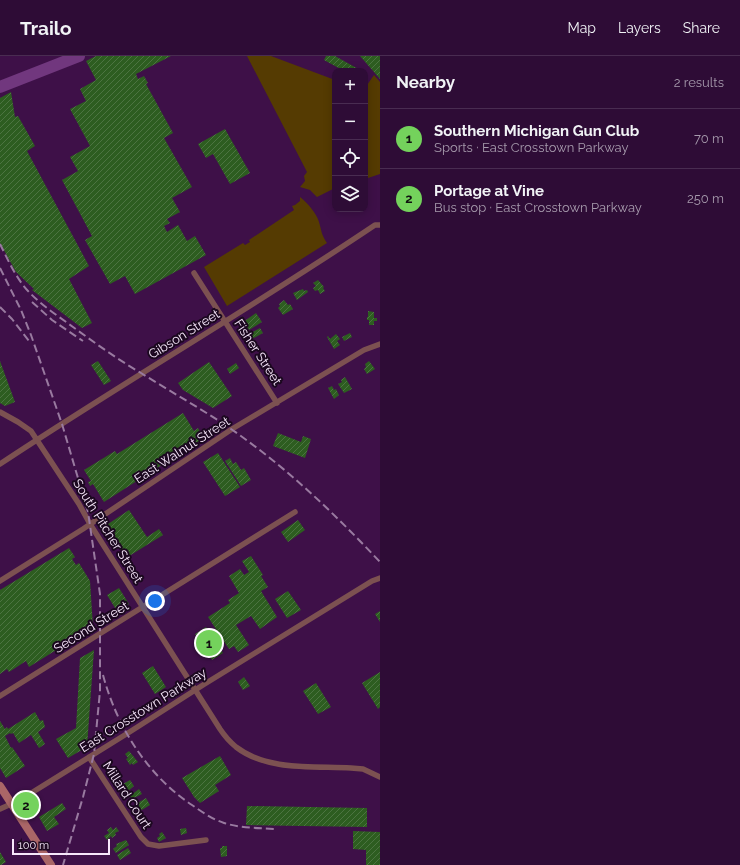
<!DOCTYPE html>
<html lang="en">
<head>
<meta charset="utf-8">
<style>
	:root { --surface:#2e0c36; --page:#3a1a42; --text:#f1f3f6; --muted:#a79bad; --line:#492c51; --accent:#74d25c }
	body { margin:0; font-family:Raleway,sans-serif; background:var(--page); color:var(--text) }
	.controls { position:absolute; right:12px; top:12px; display:grid; overflow:hidden; border-radius:8px; box-shadow:0 2px 10px #0003 }
	.controls button { width:36px; height:36px; display:grid; place-items:center; padding:0; border:0; border-bottom:1px solid var(--line); background:var(--surface); color:var(--text); font:20px sans-serif }
	.scale { position:absolute; left:12px; bottom:10px; width:98px; box-sizing:border-box; padding-left:4px; border:2px solid #f7e7fb; border-top:0; font-size:11px; line-height:14px; white-space:nowrap; color:#f7e7fb; -webkit-text-stroke:3px #1b081f; paint-order:stroke }
	.you { position:absolute; left:155px; top:545px; width:14px; height:14px; margin:-10px; border:3px solid #fff; border-radius:50%; background:#1a73e8; box-shadow:0 0 0 6px #1a73e833 }
	.badge { display:grid; place-items:center; width:26px; height:26px; border-radius:50%; background:var(--accent); color:#111; font-size:13px; font-weight:700 }
	.pin { position:absolute; translate:-50% -50%; border:2px solid #fff; box-shadow:0 1px 4px #0006 }
	.list { margin:0; padding:0; list-style:none }
	h2 { display:flex; justify-content:space-between; align-items:center; height:52px; margin:0; padding:0 16px; font-size:17px }
	h2 small { font-size:13px; font-weight:400; color:var(--muted) }
	.list li { display:grid; grid-template-columns:26px 1fr auto; gap:12px; align-items:center; box-sizing:border-box; height:60px; padding:0 16px; border-top:1px solid var(--line) }
	.list b { display:block; font-size:15px; white-space:nowrap }
	.list p { margin:0; font-size:13px; white-space:nowrap; color:var(--muted) }
	.list em { font-size:13px; font-style:normal; color:var(--muted) }
	.icon { flex:none; width:22px; height:22px; fill:none; stroke:currentColor; stroke-width:2; stroke-linecap:round; stroke-linejoin:round }
	.map { position:relative; flex:none; width:380px; height:809px; overflow:hidden }
	header { display:flex; align-items:center; gap:24px; box-sizing:border-box; height:56px; padding:0 20px; background:var(--surface); border-bottom:1px solid var(--line) }
	header strong { font-size:19px }
	nav { display:flex; gap:22px; margin-inline-start:auto; font-size:14px }
	main { display:flex }
	aside { flex:1; background:var(--surface) }
	.map>svg:first-child { display:block }
	.grass { fill:#553b02 }
	.lines { fill:none; stroke-linecap:round; stroke-linejoin:round }
	.river { stroke:#71377e; stroke-width:12 }
	.building { fill:url(#building-hatch) }
	.minor { stroke:#7c5151; stroke-width:5.5 }
	.secondary { stroke:#aa6667; stroke-width:8 }
	.rail { stroke:#997aa0; stroke-width:2; stroke-dasharray:8 4; stroke-linecap:butt }
	.labels { text-anchor:middle; dominant-baseline:central; stroke-width:4; stroke-linejoin:round; paint-order:stroke }
	.street-label { font-size:13px; fill:#f7e7fb; stroke:#1b081f }
</style>
</head>
<body>
<header>
<strong>Trailo</strong>
<nav><a>Map</a><a>Layers</a><a>Share</a></nav>
</header>
<main>
<div class="map">
<svg width="380" height="809" viewBox="0 0 380 809">
	<defs>
		<pattern id="building-hatch" width="6" height="6" patternUnits="userSpaceOnUse"><rect width="6" height="6" fill="#2d5d20"/><path d="M-1 1l2-2M0 6l6-6M5 7l2-2" fill="none" stroke="#4c7441"/></pattern>
	</defs>
	<rect width="100%" height="100%" fill="#3e1048"/>
	<!-- grass -->
	<path class="grass" d="M247 0H271L335 24V132L317 141 310 134 300 131 305 125 304 120 307 116Z
		M374 19 380 26V118L365 123V32Z
		M300 141C307 146 317 158 319 166 322 176 321 178 327 187L227 250 204 211 243 187 245 189 250 186 249 184 294 154 292 150 295 149 300 145Z"/>
	<g class="lines">
		<!-- river -->
		<path class="river" d="M0 31 79 0"/>
	</g>
	<!-- building -->
	<path class="building" d="M96 0H171L136 18 138 23 144 20 148 27 146 28 173 77 164 82 192 131 172 142 180 156 167 163 170 167 164 170 167 176 178 169 187 185 195 180 206 199 135 238 125 220 110 228 85 184 92 180 62 124 78 115 70 101 90 90 70 53 86 45 80 33 96 24 86 5Z
		M326 0H335L362 15H344L324 4Z
		M360 0H380V23Z
		M11 36 15 61 18 60 35 90 27 95 89 210 69 223 92 267 82 272 32 234 34 233 16 216 0 187V42Z
		M225 73 250 117 230 128 213 98 206 102 198 88Z
		M318 224 324 231 323 232 325 235 320 238 318 234 315 235 313 232 316 230 313 227Z
		M303 233 304 235 307 234 308 236 297 244 293 237Z
		M284 244 288 249 290 248 293 253 283 259 278 252 280 250 279 248Z
		M368 255 374 256V262H377V265H374V269H369V264H367V261H368Z
		M256 257 262 266 249 274 243 266Z
		M260 272 263 277 252 283 249 278Z
		M350 277 352 281 344 285 342 281Z
		M336 278 340 283 337 285 340 289 334 293 327 281 328 280 330 283Z
		M0 305 15 346 5 350 0 347Z
		M98 305 111 325 104 329 91 309Z
		M369 305 375 313 367 318 364 313 366 311 365 308Z
		M209 306 232 340 213 352 183 334 178 327Z
		M236 307 239 312 230 318 227 313Z
		M345 321 352 333 344 337 338 328 342 326 341 324Z
		M332 330 334 334 336 333 339 339 334 343 328 332Z
		M183 357 194 375 198 372 204 382 104 446 93 428 90 430 88 426 91 425 84 414 115 395 117 398Z
		M278 377 301 386 303 380 311 383 305 402 273 390Z
		M218 397 240 431 225 440 203 406Z
		M230 402 233 408 236 406 241 414 244 412 251 424 241 430 225 405Z
		M129 454 147 481 159 473 163 479 126 502 105 470Z
		M298 464 305 474 288 486 281 476Z
		M69 492 75 501 72 503 76 509 79 507 90 525 93 571 29 611 26 605 9 616 7 613 0 618V534Z
		M251 500 263 519 261 520 268 531 261 535 277 561 260 573 251 560 236 569 249 589 238 596 234 590 229 593 208 561 230 547 228 544 239 537 229 520 240 513 244 519 249 516 242 505Z
		M119 532 129 548 117 555 107 539Z
		M288 535 301 554 287 562 275 543Z
		M380 555V566L375 558Z
		M206 571 223 597 212 604 195 578Z
		M94 594 87 691 68 702 56 683 76 672 80 602Z
		M153 610 166 631 155 638 142 617Z
		M380 616V651L378 653 362 627Z
		M244 621 250 630 243 634 238 626Z
		M316 627 331 651 318 658 303 635Z
		M35 656 40 665 43 664 45 671 38 676 45 688 39 692 31 679 19 687 13 677 11 678 10 677 5 680 11 692 12 691 25 710 6 722 0 712V665L5 673 7 671 8 673Z
		M129 695 138 706 133 709 132 707 130 709 126 703 128 702 125 698Z
		M220 700 231 719 215 729 219 735 200 747 194 741 182 722Z
		M130 724 134 730 128 735 123 728Z
		M139 733 142 738 132 743 130 740Z
		M146 742 150 749 140 755 136 748Z
		M62 747 66 753 54 761 59 768 47 775 39 761Z
		M247 750 367 752V771L246 769Z
		M111 771 113 774 116 771 119 775 115 777 116 779 112 782 111 780 107 784 104 780 109 777 107 774Z
		M186 772 187 777 181 779 180 773Z
		M353 775 380 776V809H366V794L353 793Z
		M162 776 166 782 159 786 157 782 160 780 159 778Z
		M126 784 129 789 116 797 113 793 117 790 116 788Z
		M222 790H227V800L221 801 220 792H222Z
		M128 792 131 797 120 804 117 799Z
		M0 796 6 806 1 809H0Z"/>
	<g class="lines">
		<!-- minor -->
		<path class="minor" d="M194 217 277 347
			M0 356 18 366 31 375 79 448 90 468 220 673C224 679 230 686 236 691 267 715 313 710 351 712L363 713 380 721
			M0 408C122 327 248 254 369 173L375 169H380
			M0 525 83 473 232 373 364 294 380 288
			M0 640 295 456
			M89 701 141 781 148 788 159 790 206 784
			M0 753 20 744 128 677 203 629 372 525 380 522"/>
		<!-- secondary -->
		<path class="secondary" d="M0 730 51 809"/>
		<!-- rail -->
		<path class="rail" d="M0 188C8 204 16 222 28 235 41 249 58 260 73 271 95 287 117 303 141 317 171 336 202 353 231 373 286 411 334 457 380 506
			M0 212 21 254 31 279 62 368 88 456 100 538V635L94 698 83 741 63 809
			M32 246 52 264 83 285
			M0 251 12 263 29 285
			M103 619C117 671 147 719 192 749 202 756 212 763 224 767 240 772 258 772 275 773"/>
	</g>
	<g class="labels">
		<!-- street labels -->
		<g class="street-label">
			<text transform="translate(184 278) rotate(-32)">Gibson Street</text>
			<text transform="translate(258 296) rotate(57)">Fisher Street</text>
			<text transform="translate(182 394) rotate(-33)">East Walnut Street</text>
			<text transform="translate(108 475) rotate(58)">South Pitcher Street</text>
			<text transform="translate(91 571) rotate(-32)">Second Street</text>
			<text transform="translate(143 654) rotate(-32)">East Crosstown Parkway</text>
			<text transform="translate(127 739) rotate(57)">Millard Court</text>
		</g>
	</g>
</svg>
<div class="controls">
<button>+</button>
<button>−</button>
<button><svg class="icon" aria-label="locate" viewBox="0 0 24 24"><circle cx="12" cy="12" r="6"/><path d="M12 2v4M12 18v4M2 12h4M18 12h4"/></svg></button>
<button><svg class="icon" aria-label="layers" viewBox="0 0 24 24"><path d="M12 4l9 5-9 5-9-5zM3 14l9 5 9-5"/></svg></button>
</div>
<div class="scale">100 m</div>
<div class="you"></div>
<div class="pin badge" style="left:209px;top:587px">1</div>
<div class="pin badge" style="left:26px;top:749px">2</div>
</div>
<aside>
<h2>Nearby<small>2 results</small></h2>
<ul class="list">
<li><span class="badge">1</span><div><b>Southern Michigan Gun Club</b><p>Sports · East Crosstown Parkway</p></div><em>70 m</em></li>
<li><span class="badge">2</span><div><b>Portage at Vine</b><p>Bus stop · East Crosstown Parkway</p></div><em>250 m</em></li>
</ul>
</aside>
</main>
</body>
</html>
